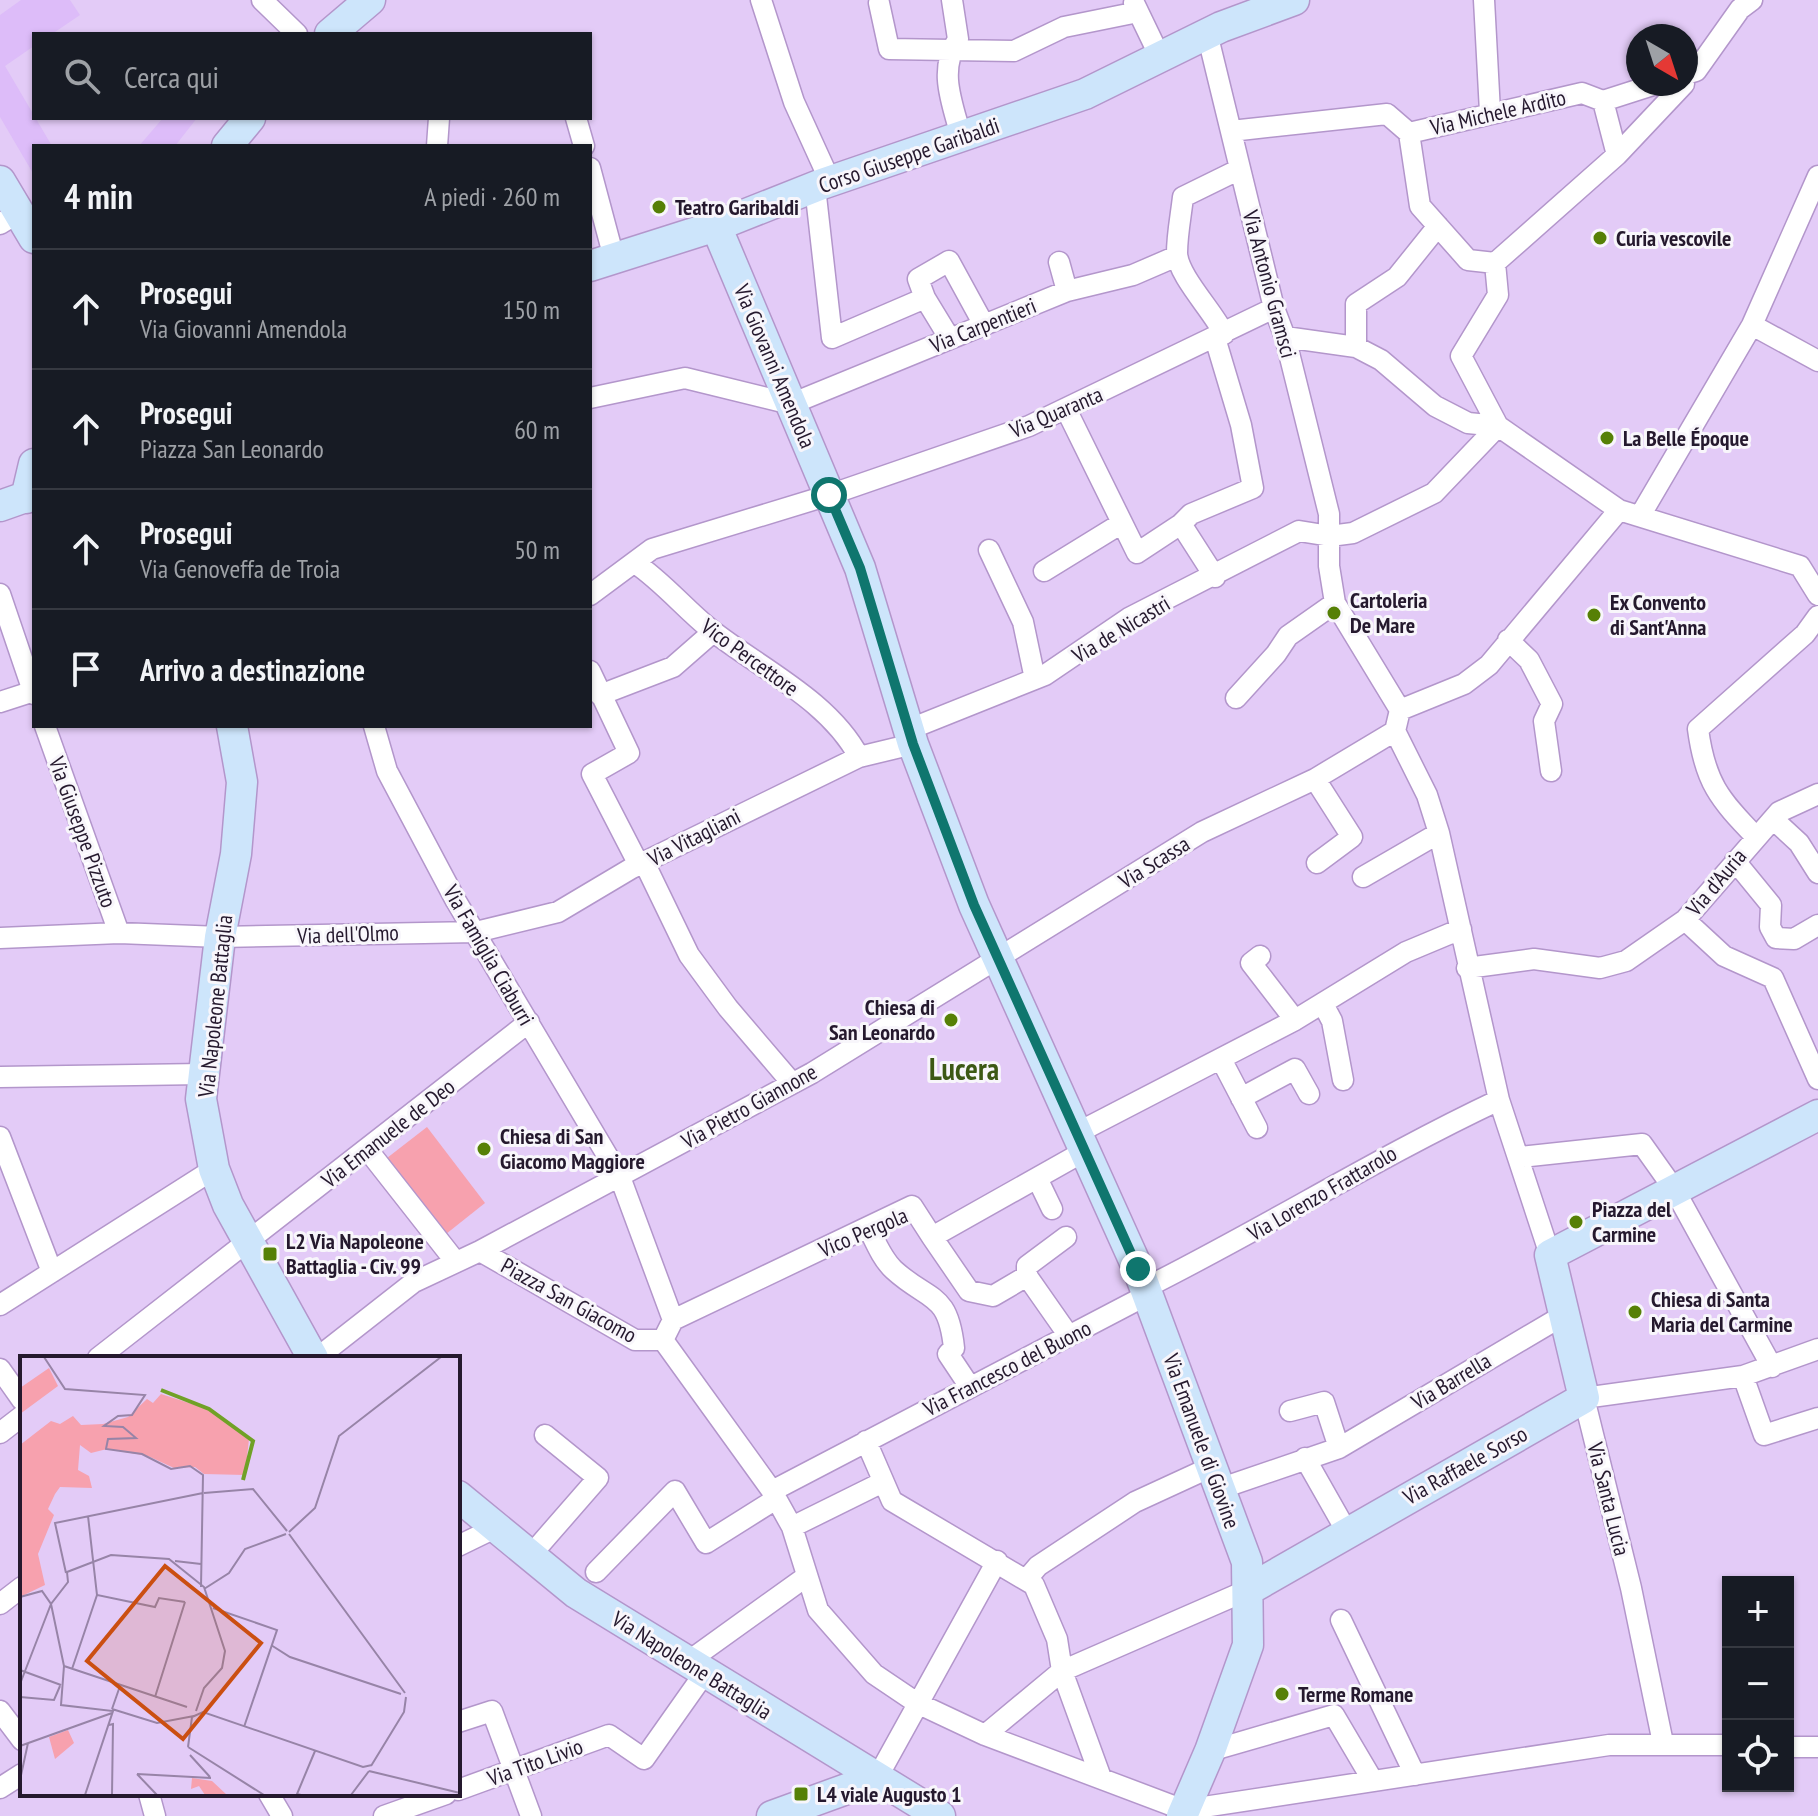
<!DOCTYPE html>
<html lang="it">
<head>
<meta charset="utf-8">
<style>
	:root { --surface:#171b24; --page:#242831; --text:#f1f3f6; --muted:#9ea1a6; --line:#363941 }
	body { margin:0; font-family:"PT Sans Narrow",sans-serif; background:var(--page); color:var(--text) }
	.controls { position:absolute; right:24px; bottom:24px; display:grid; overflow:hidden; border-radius:0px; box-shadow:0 2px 6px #0004 }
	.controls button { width:72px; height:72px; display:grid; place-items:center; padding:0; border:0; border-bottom:2px solid var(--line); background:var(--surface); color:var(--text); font:40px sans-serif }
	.compass { position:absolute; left:1626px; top:24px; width:72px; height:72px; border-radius:50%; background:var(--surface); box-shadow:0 2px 6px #0004; rotate:141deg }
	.stop { position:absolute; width:24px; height:24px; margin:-18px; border:6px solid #0f766e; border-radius:50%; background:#fff }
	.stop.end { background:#0f766e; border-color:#fff; box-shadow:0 2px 8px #0008 }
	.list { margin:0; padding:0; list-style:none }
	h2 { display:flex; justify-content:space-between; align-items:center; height:104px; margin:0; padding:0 32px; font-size:34px }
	h2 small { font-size:26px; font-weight:400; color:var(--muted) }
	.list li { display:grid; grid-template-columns:52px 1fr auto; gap:24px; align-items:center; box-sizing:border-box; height:120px; padding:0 32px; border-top:2px solid var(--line) }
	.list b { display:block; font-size:30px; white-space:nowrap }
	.list p { margin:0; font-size:26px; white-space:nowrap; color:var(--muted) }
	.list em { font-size:26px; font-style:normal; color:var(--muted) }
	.icon { flex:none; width:44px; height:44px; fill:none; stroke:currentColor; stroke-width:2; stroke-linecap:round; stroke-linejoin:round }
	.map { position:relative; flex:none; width:1818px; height:1816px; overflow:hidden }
	.search { position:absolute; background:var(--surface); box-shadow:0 2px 6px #0004; left:32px; top:32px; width:560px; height:88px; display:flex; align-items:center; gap:20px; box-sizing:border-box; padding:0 28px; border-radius:0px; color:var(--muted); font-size:30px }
	.panel { position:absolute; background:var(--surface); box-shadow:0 2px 6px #0004; left:32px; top:144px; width:560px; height:584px; border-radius:0px }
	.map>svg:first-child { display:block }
	.built { fill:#ddbcf9 }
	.green { fill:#f7a1ae }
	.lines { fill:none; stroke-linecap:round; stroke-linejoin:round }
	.street-casing { stroke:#b396cb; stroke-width:23 }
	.secondary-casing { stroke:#b396cb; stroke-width:33 }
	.street { stroke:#fff; stroke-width:20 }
	.secondary { stroke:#cde5fb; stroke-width:30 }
	.route { stroke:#0f766e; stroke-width:10 }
	.poi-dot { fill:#568006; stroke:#f8f6fb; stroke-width:3 }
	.labels { text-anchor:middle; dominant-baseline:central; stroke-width:6; stroke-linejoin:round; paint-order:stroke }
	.street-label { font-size:22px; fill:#25192e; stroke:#f8f6fb }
	.poi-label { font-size:22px; font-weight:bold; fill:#25192e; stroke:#f8f6fb; text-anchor:start }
	.district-label { font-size:30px; font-weight:bold; fill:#3d5915; stroke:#f8f6fb }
	.inset-river { fill:none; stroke:#70a126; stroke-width:4 }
	.inset-road { fill:none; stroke:#9784a7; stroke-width:2 }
	.view { fill:#cb4f11; fill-opacity:0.15; stroke:#cb4f11; stroke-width:4 }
	.inset-edge { fill:none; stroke:#25192e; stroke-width:4 }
</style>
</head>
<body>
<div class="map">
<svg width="1818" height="1816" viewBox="0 0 1818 1816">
	<rect width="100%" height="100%" fill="#e3cbf7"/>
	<!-- built -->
	<path class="built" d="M21 0H70L80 15 52 34H34V46L5 66 52 146H34V175L0 117V15Z
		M163 118H197L175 146H139Z"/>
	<!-- green -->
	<path class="green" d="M427 1127 485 1203 446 1234 387 1158Z"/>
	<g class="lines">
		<!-- street casing -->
		<g class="street-casing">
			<path id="street" d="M262 0 297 34
				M761 0 794 102 830 181
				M952 0 958 39C938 71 952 102 961 136
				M1484 0 1490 112
				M879 3 889 49 1014 51 1064 27 1138 12
				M1134 3 1160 57
				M1207 33 1274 308 1285 337 1329 514V566L1335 603 1400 710 1395 731
				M1686 74 1696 71 1740 9 1752 0
				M576 118 584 146
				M1231 131 1387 114 1409 133
				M1409 133 1582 93 1603 101
				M1409 133 1420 206 1468 260 1495 263
				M437 146 439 118
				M1617 155 1603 101 1656 84
				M590 168 614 258
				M815 187 832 338 925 298 918 279 949 261 984 325
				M0 224 18 213
				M1059 262 1067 291
				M1495 263 1498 295 1461 356 1498 426 1619 510 1800 566
				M1495 263 1617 155 1684 84
				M925 298 950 339
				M1752 325 1818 361
				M1224 334C1213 311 1178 276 1177 253 1177 235 1181 215 1183 197L1240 169
				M1285 337 1356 347 1381 360 1435 406 1468 423 1498 426
				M1356 347V304L1397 277 1438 226
				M590 398 685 378 791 404 1067 291 1133 275 1177 256
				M1066 409 1137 553 1181 524 1215 577
				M1640 516 1752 325 1818 176
				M1181 524 1191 514 1253 488 1241 425 1215 338
				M989 550 1023 622 1035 679
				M635 563C663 582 684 608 710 629 759 668 829 700 859 757
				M1800 566 1818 595
				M1044 571 1122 523
				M0 594 34 694
				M590 595 652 549 829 495 1029 426 1274 308
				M1508 640 1529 660 1552 704 1544 721 1551 771
				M590 671 629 753 592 774 639 865
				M600 695 673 667 713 632
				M1236 698 1276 654 1288 636 1335 603
				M0 702 34 691
				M1400 710 1464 684 1489 665 1619 510
				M45 726 119 933 220 937 476 932 558 912 632 868 859 757 913 744
				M374 726 387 771 456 901 620 1177 673 1320 663 1340
				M910 729 1045 675 1129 618 1299 531 1330 536 1353 533 1434 493 1498 426
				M1395 731 1427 795 1439 833 1499 1100 1550 1255
				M1315 779 1352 837 1317 863
				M1773 819 1799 843 1818 873
				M1756 837C1719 799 1705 782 1698 729L1805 634 1818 616
				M1735 861 1771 905 1770 927 1776 938
				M644 862 689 955 728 1008 792 1083
				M1363 877 1439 833
				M1685 920 1724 956 1773 978 1818 1079
				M0 938 119 933
				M1776 938 1794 939 1818 925
				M1260 956 1251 963 1295 1020
				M1467 968 1534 959 1600 968 1626 961 1685 920 1779 812 1818 794
				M1323 1004 1332 1021 1343 1080
				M1221 1059 1257 1128
				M0 1077 203 1074
				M1241 1098 1295 1069 1309 1094
				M1075 1134 1295 1020 1406 952 1461 929
				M0 1137 52 1272
				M367 1149 455 1261
				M1521 1157 1642 1144 1674 1189 1772 1367
				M1037 1178 1052 1209
				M868 1227C875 1241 882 1259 894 1270 929 1302 948 1291 954 1348L948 1354 970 1387
				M932 1237 969 1291 993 1296 1027 1276 1069 1336
				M480 1251 635 1340H663
				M1027 1276V1266L1066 1237
				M1145 1288C1265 1228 1378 1157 1499 1100
				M0 1305 214 1169
				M673 1320 912 1206 932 1237 1083 1152
				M663 1340 772 1491 792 1527 818 1610 874 1674 917 1703 985 1735 1184 1810 1609 1745H1728
				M98 1358 529 1022
				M317 1358 414 1282 480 1251 812 1073 1202 832 1315 779 1395 731
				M0 1369 22 1400
				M1743 1376 1764 1435 1818 1418
				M1290 1411 1324 1402 1339 1448
				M0 1433 22 1416
				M866 1441 892 1501 1034 1585 1057 1639 1062 1671 1101 1778
				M1305 1458 1347 1532
				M1219 1489 1339 1448 1564 1315
				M772 1491 1147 1295
				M792 1527 883 1482
				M458 1546 495 1528
				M530 1556 598 1478 545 1435
				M596 1572 675 1491 706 1543 776 1499
				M1026 1580 1038 1566 1135 1502 1211 1467
				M0 1604 22 1587
				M1341 1620 1415 1775
				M686 1663 807 1576
				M0 1711 22 1740
				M458 1722 492 1711 531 1816
				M985 1735 1062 1671 1250 1589
				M1663 1743 1631 1588 1584 1398 1743 1376 1818 1349
				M1788 1747H1818
				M1210 1751 1334 1715 1373 1781
				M877 1778 997 1561
				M0 1788 22 1774
				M458 1790 609 1735 644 1759 704 1674
				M149 1794 155 1816
				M269 1794 282 1816
				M384 1816 446 1794"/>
		</g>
		<!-- secondary casing -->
		<g class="secondary-casing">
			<path id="secondary" d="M330 34 370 0
				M227 146 250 118
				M0 181 34 238
				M716 226 860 568 913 744 974 905 1138 1269 1247 1562 1248 1645 1210 1751 1182 1816
				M590 266 716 226 822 184 1085 94 1221 27 1294 0
				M26 498 34 464
				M0 506 34 494
				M232 726 242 782 236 854 220 937 201 1099 214 1169 228 1205 313 1358
				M458 1496 576 1593 940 1816
				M1250 1589 1584 1398 1550 1255 1818 1115
				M772 1816 877 1778"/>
		</g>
		<!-- street -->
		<use href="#street" class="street"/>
		<!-- secondary -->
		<use href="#secondary" class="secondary"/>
	</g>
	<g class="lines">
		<!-- route -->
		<path class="route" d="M829 495 860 568 913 744 974 905 1138 1269"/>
	</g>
	<!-- markers -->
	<g class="poi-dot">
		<circle cx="659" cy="207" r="8"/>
		<circle cx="1600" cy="238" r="8"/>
		<circle cx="1607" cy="438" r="8"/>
		<circle cx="1334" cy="613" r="8"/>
		<circle cx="1594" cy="615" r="8"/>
		<circle cx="951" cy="1020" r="8"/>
		<circle cx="484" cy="1149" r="8"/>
		<circle cx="1576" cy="1222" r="8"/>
		<rect x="262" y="1246" width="16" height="16" rx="4"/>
		<circle cx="1635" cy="1312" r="8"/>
		<circle cx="1282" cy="1694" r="8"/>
		<rect x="793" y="1786" width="16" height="16" rx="4"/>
	</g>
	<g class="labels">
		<!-- street labels -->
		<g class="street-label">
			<text transform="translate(1498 112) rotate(-13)">Via Michele Ardito</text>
			<text transform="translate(909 155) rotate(-19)">Corso Giuseppe Garibaldi</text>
			<text transform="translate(1270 284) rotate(75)">Via Antonio Gramsci</text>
			<text transform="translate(983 325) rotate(-22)">Via Carpentieri</text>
			<text transform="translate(775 366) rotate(67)">Via Giovanni Amendola</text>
			<text transform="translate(1056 412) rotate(-23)">Via Quaranta</text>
			<text transform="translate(1121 629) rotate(-31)">Via de Nicastri</text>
			<text transform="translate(750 657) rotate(36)">Vico Percettore</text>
			<text transform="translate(83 832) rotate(70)">Via Giuseppe Pizzuto</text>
			<text transform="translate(694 837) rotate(-27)">Via Vitagliani</text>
			<text transform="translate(1154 862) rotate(-32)">Via Scassa</text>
			<text transform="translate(1716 882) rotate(-50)">Via d'Auria</text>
			<text transform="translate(348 934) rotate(-2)">Via dell'Olmo</text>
			<text transform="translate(489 955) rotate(60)">Via Famiglia Ciaburri</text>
			<text transform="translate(215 1006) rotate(-84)">Via Napoleone Battaglia</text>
			<text transform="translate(749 1106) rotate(-29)">Via Pietro Giannone</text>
			<text transform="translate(388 1133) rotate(-38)">Via Emanuele de Deo</text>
			<text transform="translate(1322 1193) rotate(-30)">Via Lorenzo Frattarolo</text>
			<text transform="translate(863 1232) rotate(-23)">Vico Pergola</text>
			<text transform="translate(569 1300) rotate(29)">Piazza San Giacomo</text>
			<text transform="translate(1007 1368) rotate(-27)">Via Francesco del Buono</text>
			<text transform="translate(1451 1381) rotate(-31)">Via Barrella</text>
			<text transform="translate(1202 1441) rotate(70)">Via Emanuele di Giovine</text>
			<text transform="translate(1465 1465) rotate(-29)">Via Raffaele Sorso</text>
			<text transform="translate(1609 1499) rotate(76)">Via Santa Lucia</text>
			<text transform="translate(692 1665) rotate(32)">Via Napoleone Battaglia</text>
			<text transform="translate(535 1762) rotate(-20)">Via Tito Livio</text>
		</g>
		<!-- poi labels -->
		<g class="poi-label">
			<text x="675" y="207">Teatro Garibaldi</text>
			<text x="1616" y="238">Curia vescovile</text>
			<text x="1623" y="438">La Belle Époque</text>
			<text x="1350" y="600">Cartoleria<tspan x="1350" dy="25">De Mare</tspan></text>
			<text x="1610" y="602">Ex Convento<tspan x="1610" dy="25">di Sant'Anna</tspan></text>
			<text x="935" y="1007" text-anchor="end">Chiesa di<tspan x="935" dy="25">San Leonardo</tspan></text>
			<text x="500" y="1136">Chiesa di San<tspan x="500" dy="25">Giacomo Maggiore</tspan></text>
			<text x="1592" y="1209">Piazza del<tspan x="1592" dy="25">Carmine</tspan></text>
			<text x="286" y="1241">L2 Via Napoleone<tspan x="286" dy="25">Battaglia - Civ. 99</tspan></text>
			<text x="1651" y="1299">Chiesa di Santa<tspan x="1651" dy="25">Maria del Carmine</tspan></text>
			<text x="1298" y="1694">Terme Romane</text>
			<text x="817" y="1794">L4 viale Augusto 1</text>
		</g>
		<!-- district labels -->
		<g class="district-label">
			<text x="964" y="1068">Lucera</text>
		</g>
	</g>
	<!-- overview -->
	<g transform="translate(20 1356)">
		<rect width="440" height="440" fill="#e3cbf7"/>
		<path d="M29 12 38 30 0 58V32ZM141 38 194 55 229 83 225 119 184 118 175 111 154 112 128 100 87 93 71 97 60 89 58 114 69 120 72 132 40 131 35 138 28 153 34 159 18 198 25 229 0 241V89L31 65 40 68 53 60 61 69 83 68 108 61 127 43 133 47ZM48 374 54 387 35 403 29 381ZM172 422 192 425 207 439H185L179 430 171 433Z" fill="#f7a1ae"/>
		<path class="inset-river" d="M141 34 189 53 233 85 223 124"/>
		<path class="inset-road" d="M24 1 45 33 125 39 112 59 98 60 84 70 103 71 116 82 88 83 86 93 122 98 151 113 170 110 183 119 181 231M184 137 233 133 267 175M68 160 77 239 135 251 139 242 165 246M269 176 295 152 319 80 421 1M269 178 385 337M155 205 181 208M46 217 35 167 183 137M184 233 209 217 225 193 266 178M0 241 22 235 31 248 0 328M193 252 257 274 224 371M251 289 270 301 381 338M44 310 167 351M52 313 77 239M0 314 41 329M0 341 34 344 40 330M135 341 165 246M92 353 100 330M92 353 137 367 174 360M172 361 183 356 343 411 352 409M89 369 93 368 92 439M0 390 92 357M168 391 244 439M168 391 172 361M170 399 190 421M351 410 384 356 386 341M349 415 440 437M117 418 191 422M117 418 137 439M0 424 8 387M65 439 93 355 41 349 44 310 31 248 48 226 47 216 91 199 149 203 184 231 205 295 202 312 184 332 176 355M281 439 277 438 295 395M331 439 349 415"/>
		<path class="view" d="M145 210 241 287 163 383 67 305Z"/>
		<rect width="440" height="440" class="inset-edge"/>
	</g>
</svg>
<div class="controls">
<button>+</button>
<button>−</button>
<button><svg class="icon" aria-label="locate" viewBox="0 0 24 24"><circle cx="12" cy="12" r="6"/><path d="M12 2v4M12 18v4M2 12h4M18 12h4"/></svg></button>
</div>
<svg class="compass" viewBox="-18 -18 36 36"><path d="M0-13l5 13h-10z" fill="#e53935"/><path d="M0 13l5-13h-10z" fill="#9ea1a6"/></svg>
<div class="stop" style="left:829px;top:495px"></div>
<div class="stop end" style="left:1138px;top:1269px"></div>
<div class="search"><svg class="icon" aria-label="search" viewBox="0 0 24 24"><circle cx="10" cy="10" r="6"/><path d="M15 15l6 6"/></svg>Cerca qui</div>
<section class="panel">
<h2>4 min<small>A piedi · 260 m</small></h2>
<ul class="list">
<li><svg class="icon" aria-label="ahead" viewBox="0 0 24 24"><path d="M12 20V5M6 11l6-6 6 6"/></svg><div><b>Prosegui</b><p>Via Giovanni Amendola</p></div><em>150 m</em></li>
<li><svg class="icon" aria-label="ahead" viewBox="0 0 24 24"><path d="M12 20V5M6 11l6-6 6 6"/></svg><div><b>Prosegui</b><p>Piazza San Leonardo</p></div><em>60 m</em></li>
<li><svg class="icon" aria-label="ahead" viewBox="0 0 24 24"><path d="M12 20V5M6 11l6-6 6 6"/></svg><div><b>Prosegui</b><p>Via Genoveffa de Troia</p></div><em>50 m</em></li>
<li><svg class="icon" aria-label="arrive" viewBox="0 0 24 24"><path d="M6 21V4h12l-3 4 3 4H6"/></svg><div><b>Arrivo a destinazione</b></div></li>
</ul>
</section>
</div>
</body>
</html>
